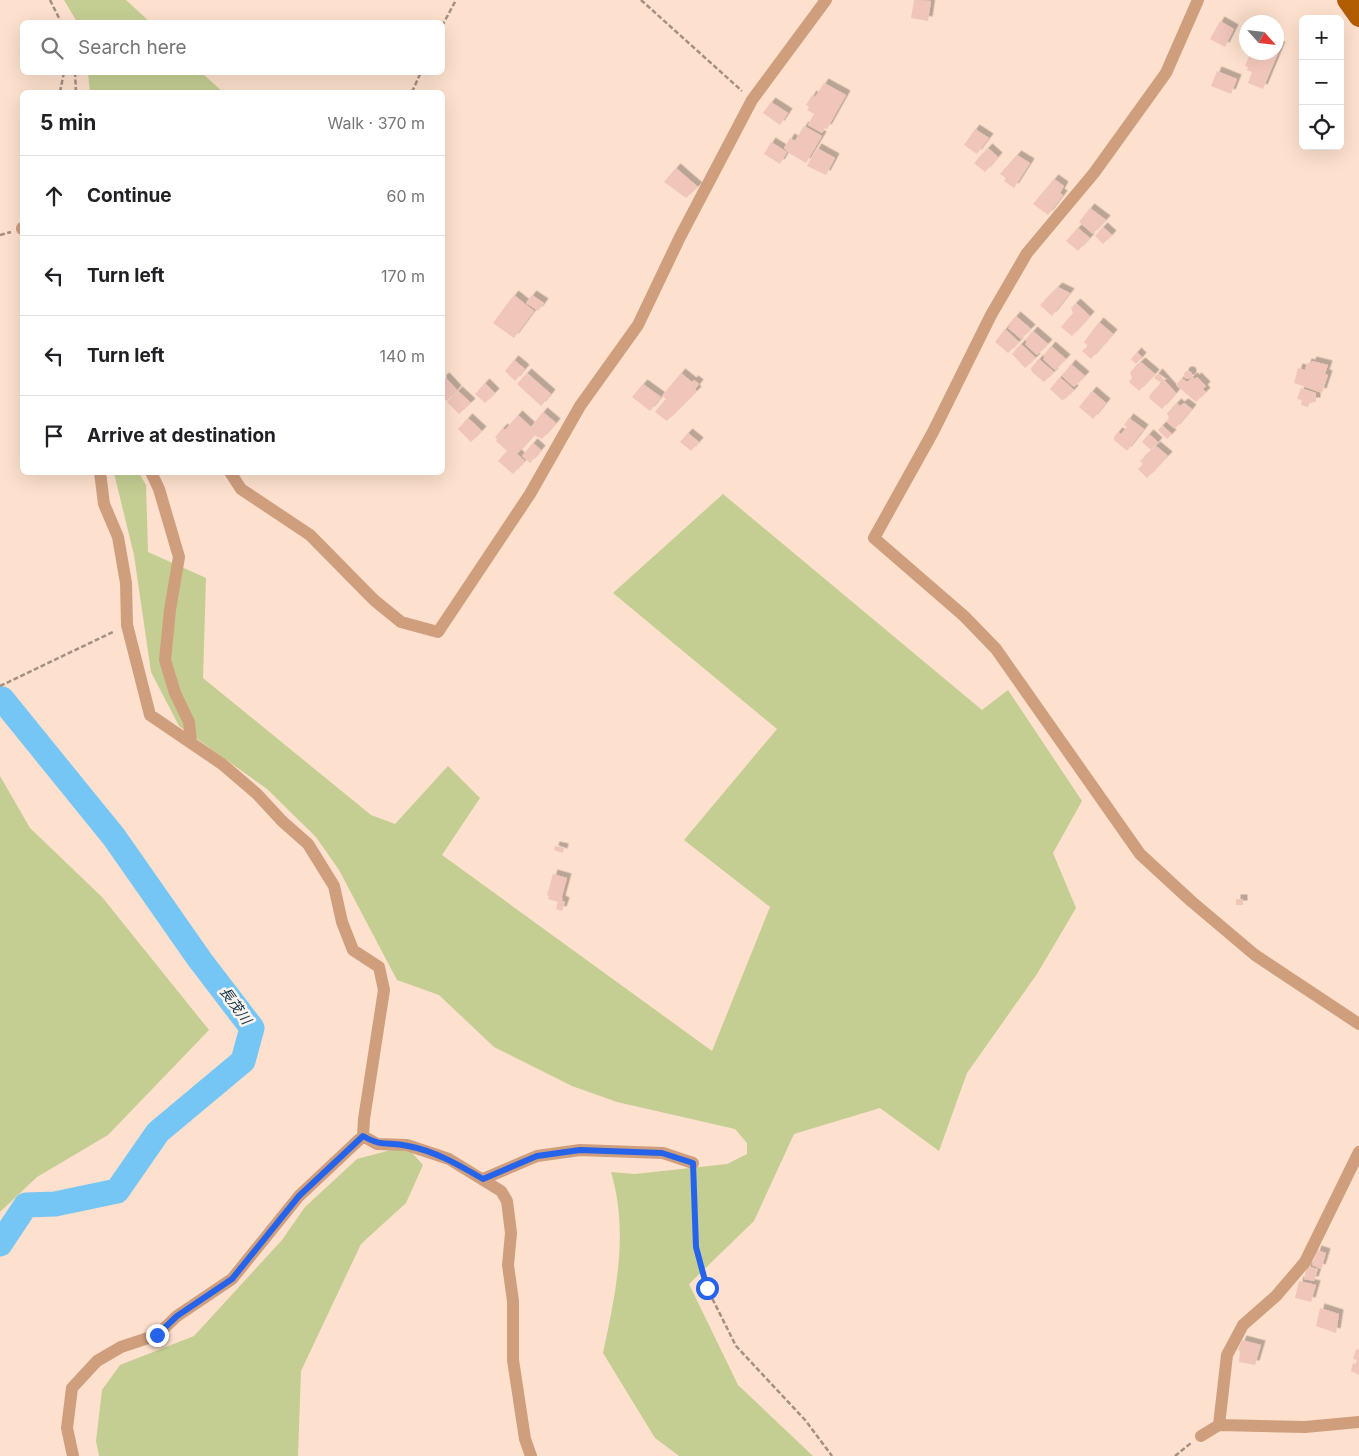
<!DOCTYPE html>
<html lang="en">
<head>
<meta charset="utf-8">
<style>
	:root { --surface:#fff; --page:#f6f6f6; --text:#202124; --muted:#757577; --line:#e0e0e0 }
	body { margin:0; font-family:Inter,"Noto Sans JP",sans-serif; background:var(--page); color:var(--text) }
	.controls { position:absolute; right:15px; top:15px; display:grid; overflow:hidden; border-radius:8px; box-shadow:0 5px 20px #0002 }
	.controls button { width:45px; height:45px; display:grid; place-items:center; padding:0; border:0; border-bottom:1px solid var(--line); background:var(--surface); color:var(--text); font:25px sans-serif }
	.compass { position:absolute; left:1239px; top:15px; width:45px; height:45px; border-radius:50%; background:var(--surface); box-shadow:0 5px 20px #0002; rotate:117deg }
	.stop { position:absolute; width:15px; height:15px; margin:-11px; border:4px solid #2563eb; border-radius:50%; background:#fff }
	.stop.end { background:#2563eb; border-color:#fff; box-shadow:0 1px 5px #0008 }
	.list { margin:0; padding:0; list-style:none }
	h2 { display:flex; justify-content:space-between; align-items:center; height:65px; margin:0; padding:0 20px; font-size:21px }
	h2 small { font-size:16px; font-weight:400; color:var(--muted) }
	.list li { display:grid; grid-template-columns:32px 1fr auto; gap:15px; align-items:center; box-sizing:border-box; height:80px; padding:0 20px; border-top:1px solid var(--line) }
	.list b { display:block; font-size:19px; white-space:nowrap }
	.list em { font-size:16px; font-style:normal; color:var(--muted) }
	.icon { flex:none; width:28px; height:28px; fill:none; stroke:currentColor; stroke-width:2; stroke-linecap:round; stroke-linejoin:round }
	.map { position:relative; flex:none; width:1359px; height:1456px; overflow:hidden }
	.search { position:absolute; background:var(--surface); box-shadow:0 5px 20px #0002; left:20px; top:20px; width:425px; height:55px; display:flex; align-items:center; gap:12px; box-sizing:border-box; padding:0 18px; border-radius:8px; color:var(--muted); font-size:19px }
	.panel { position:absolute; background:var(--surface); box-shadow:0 5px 20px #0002; left:20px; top:90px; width:425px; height:385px; border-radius:8px }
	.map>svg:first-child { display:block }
	.green { fill:#c4ce93 }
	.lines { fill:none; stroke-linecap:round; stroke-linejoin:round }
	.river { stroke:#76c6f5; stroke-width:25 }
	.building { fill:#f0c5ba; filter:url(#shadow) }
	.path { stroke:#a58f80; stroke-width:2.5; stroke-dasharray:5 2.5; stroke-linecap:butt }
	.minor { stroke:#cf9e7d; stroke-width:12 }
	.primary { stroke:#b35d03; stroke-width:20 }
	.route { stroke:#2563eb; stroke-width:6 }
	.labels { text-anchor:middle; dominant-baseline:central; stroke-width:5; stroke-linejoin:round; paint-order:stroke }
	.water-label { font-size:14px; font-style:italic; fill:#113448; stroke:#faf2ed }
</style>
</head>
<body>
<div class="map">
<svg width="1359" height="1456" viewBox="0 0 1359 1456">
	<defs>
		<filter id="shadow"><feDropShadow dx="4.5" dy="-4.5" stdDeviation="0" flood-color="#0004"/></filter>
	</defs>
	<rect width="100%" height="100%" fill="#fde0cd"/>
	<!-- green -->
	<path class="green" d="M64 0H126L150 22H77Z
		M88 73H202L223 92H90Z
		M114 473H139L146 485 148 552 206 578 203 678 371 815 395 824 448 766 480 798 442 855 712 1051 770 907 684 840 777 729 613 593 723 494 982 710 1008 690 1082 801 1053 853 1076 908 1037 974 967 1073 939 1151 880 1108 794 1134 754 1221 689 1284 738 1385 813 1456H679L655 1438 603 1353C616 1293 629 1232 611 1172L635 1174 727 1164 747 1154V1143L735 1129 617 1102 572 1086 494 1047 439 995 397 980 339 870 316 837 267 789 179 726 151 672 134 555Z
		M0 776 30 828 102 897 209 1030 108 1135 37 1177 0 1212Z
		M406 1146 423 1165 406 1203 361 1244 301 1371 298 1456H99L96 1441 102 1390 120 1365 194 1336 282 1240 305 1207 357 1159Z"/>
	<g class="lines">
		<!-- river -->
		<path class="river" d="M0 1244 26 1205 55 1204 117 1191 158 1132 243 1061 252 1028 200 960 114 837 2 699"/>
	</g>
	<!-- building -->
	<path class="building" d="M914 0 931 1 928 21 911 18Z
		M1220 21 1234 29 1225 47 1210 39Z
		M1276 45 1281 46 1263 89 1248 83 1252 72 1247 70 1248 67 1245 66 1250 54 1276 52Z
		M1217 71 1237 79 1231 94 1211 86Z
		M824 83 846 95 827 129 825 128 822 133 808 125 814 114 807 110 809 107 806 105 812 95 815 97Z
		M771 102 788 113 780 125 763 113Z
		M804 126 822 136 806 163 789 153 784 148 790 138 795 141Z
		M975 129 989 138 977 154 964 145Z
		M771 142 787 152 780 164 764 154Z
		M817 148 835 158 826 175 807 166Z
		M988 148 998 157 985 172 974 163Z
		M1017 155 1030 163 1014 188 1004 181 1006 178 1000 174Z
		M676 168 698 187 686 198 664 182Z
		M1054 179 1064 186 1060 193 1063 195 1048 215 1033 204Z
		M1090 208 1106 220 1093 234 1079 222Z
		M1103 227 1112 235 1103 244 1095 236Z
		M1078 228 1090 238 1078 251 1066 241Z
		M1058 287 1070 293 1052 316 1040 305Z
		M514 295 534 311 514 338 493 323Z
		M532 295 544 303 538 311 526 303Z
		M1076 303 1090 316 1072 336 1061 327 1073 313 1071 308Z
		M1016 316 1031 329 1021 339 1008 328 1010 327 1008 325Z
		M1099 322 1113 334 1091 359 1082 351 1088 346 1084 342Z
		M1005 329 1019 342 1008 353 995 342Z
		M1033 331 1048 344 1037 355 1025 344 1027 342 1025 340Z
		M1021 344 1036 358 1025 368 1012 354Z
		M1051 346 1066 359 1055 370 1043 359 1045 357 1043 356Z
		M1137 352 1142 357 1136 364 1131 359Z
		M1039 359 1054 372 1044 382 1032 372 1031 368Z
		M514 360 525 369 515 381 505 371Z
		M1312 361 1328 365 1325 374 1328 375 1322 393 1294 383 1298 368 1305 370 1307 363 1311 364Z
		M1141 362 1155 374 1139 391 1129 382 1132 378 1130 372Z
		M1071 364 1085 376 1074 387 1062 376Z
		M1184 375a4 4 0 1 1 8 0a4 4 0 1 1-8 0Z
		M527 373 551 394 541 406 517 384Z
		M681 373 692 382 694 380 699 384 695 389 697 391 667 421 655 412 666 399 662 396Z
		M1158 373 1176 393 1162 409 1150 399 1149 396 1160 384H1163L1154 378Z
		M445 377 457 390 447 401 442 397V379Z
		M1060 377 1074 390 1065 399 1062 400 1050 389Z
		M1193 377 1195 379 1197 377 1206 386 1203 389 1206 392 1196 402 1176 385 1182 378 1187 382Z
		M485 383 495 393 485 403 475 394Z
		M643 384 661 397 650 411 632 397Z
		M1301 388 1316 393V402H1310L1308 407 1301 405 1302 400 1297 399Z
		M458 391 471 403 459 414 447 402Z
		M1092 391 1106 403 1093 419 1079 407Z
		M1177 403 1180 406 1184 403 1192 409 1175 429 1166 421 1169 418 1167 413Z
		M543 412 556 423 542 439 534 435 517 454 525 461 513 474 498 461 507 451 496 441 497 439 495 437 503 428 505 430 518 415 531 427Z
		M468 418 482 431 471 442 458 429Z
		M1129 418 1144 429 1127 451 1114 440V437L1118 432 1121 434 1127 427 1124 425Z
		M1162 426 1172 434 1167 439 1158 430Z
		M688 433 699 442 691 451 680 442Z
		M1149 434 1158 442 1151 450 1142 442Z
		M533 443 541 450 530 463 522 456Z
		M1156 446 1168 456 1147 478 1138 469 1143 464 1140 461Z
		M555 846 564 848 563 853 554 850Z
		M553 874 567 878 561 900 565 902 562 911 556 909 558 902 548 899 549 896 547 895Z
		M1236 899H1243V905H1236Z
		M1317 1250 1326 1253 1321 1269 1312 1265Z
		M1307 1266 1318 1269 1314 1281 1304 1279Z
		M1299 1281 1316 1285 1311 1302 1295 1298Z
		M1320 1308 1339 1314 1336 1333 1316 1326Z
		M1242 1340 1261 1345 1255 1365 1239 1362 1240 1351 1238 1350Z
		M1356 1349 1359 1350V1375L1351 1371 1353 1363 1356 1364 1357 1360 1353 1359Z"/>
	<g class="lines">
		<!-- path -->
		<path class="path" d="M50 0 61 22
			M641 0 742 91
			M442 26 456 0
			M75 72 76 92
			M60 92 64 72
			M412 92 421 72
			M0 235 11 232
			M0 686 115 631
			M693 1174 696 1247 707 1288 736 1346 806 1421 832 1456
			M1175 1456 1191 1443"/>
		<!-- minor -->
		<path class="minor" d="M1198 0 1166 73 1094 173 1027 253 991 315 933 432 874 538 964 616 996 649 1140 854 1191 901 1255 955 1359 1024
			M22 228V229
			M151 472 159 489 179 557 170 610 165 660 175 693 189 722 191 742
			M230 472 241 489 310 535 374 600 401 622 438 632 530 494 580 406 638 325 680 237 752 100 826 0
			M363 1136 377 1144 407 1145 449 1159 501 1191 507 1201 511 1233 508 1265 513 1301V1360L525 1439 531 1456
			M483 1179 537 1156 580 1150 663 1153 693 1163
			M1219 1425 1227 1355 1243 1325 1276 1296 1305 1262 1359 1152
			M1201 1436 1219 1425 1305 1427 1359 1422
			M73 1456 67 1428 72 1388 97 1361 121 1347 157 1335 177 1316 232 1279 299 1196 363 1136 364 1119 384 990 379 967 353 950 342 922 334 886 308 844 282 821 257 794 222 764 150 715 127 625 126 583 118 537 104 504 100 472"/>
		<!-- primary -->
		<path class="primary" d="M1347 0 1359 17"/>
	</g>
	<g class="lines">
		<!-- route -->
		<path class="route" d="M157 1335 177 1316 232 1279 299 1196 363 1136C384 1148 387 1141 408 1146 435 1151 459 1165 483 1179L537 1156 580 1150 662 1153 693 1163 696 1247 707 1288"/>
	</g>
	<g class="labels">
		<!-- water labels -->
		<g class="water-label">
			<text transform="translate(236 1005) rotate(54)">長茂川</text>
		</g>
	</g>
</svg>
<div class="controls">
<button>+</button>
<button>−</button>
<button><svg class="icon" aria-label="locate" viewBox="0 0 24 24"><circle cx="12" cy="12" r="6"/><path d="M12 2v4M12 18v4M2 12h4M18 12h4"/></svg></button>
</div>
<svg class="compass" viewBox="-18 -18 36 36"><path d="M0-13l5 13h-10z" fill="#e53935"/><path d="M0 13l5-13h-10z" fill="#757577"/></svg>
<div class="stop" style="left:707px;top:1288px"></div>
<div class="stop end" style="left:157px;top:1335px"></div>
<div class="search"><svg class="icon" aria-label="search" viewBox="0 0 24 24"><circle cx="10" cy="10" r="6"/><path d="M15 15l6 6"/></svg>Search here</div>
<section class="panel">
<h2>5 min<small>Walk · 370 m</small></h2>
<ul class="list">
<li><svg class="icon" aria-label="ahead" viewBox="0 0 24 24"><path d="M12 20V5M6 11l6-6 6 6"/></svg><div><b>Continue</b></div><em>60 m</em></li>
<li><svg class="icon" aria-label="left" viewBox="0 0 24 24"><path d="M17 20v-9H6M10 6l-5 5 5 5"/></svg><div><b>Turn left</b></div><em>170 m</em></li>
<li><svg class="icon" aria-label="left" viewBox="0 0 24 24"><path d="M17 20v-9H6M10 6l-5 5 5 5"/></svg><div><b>Turn left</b></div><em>140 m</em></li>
<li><svg class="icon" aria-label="arrive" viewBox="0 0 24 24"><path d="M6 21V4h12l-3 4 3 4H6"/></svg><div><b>Arrive at destination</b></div></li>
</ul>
</section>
</div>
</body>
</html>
